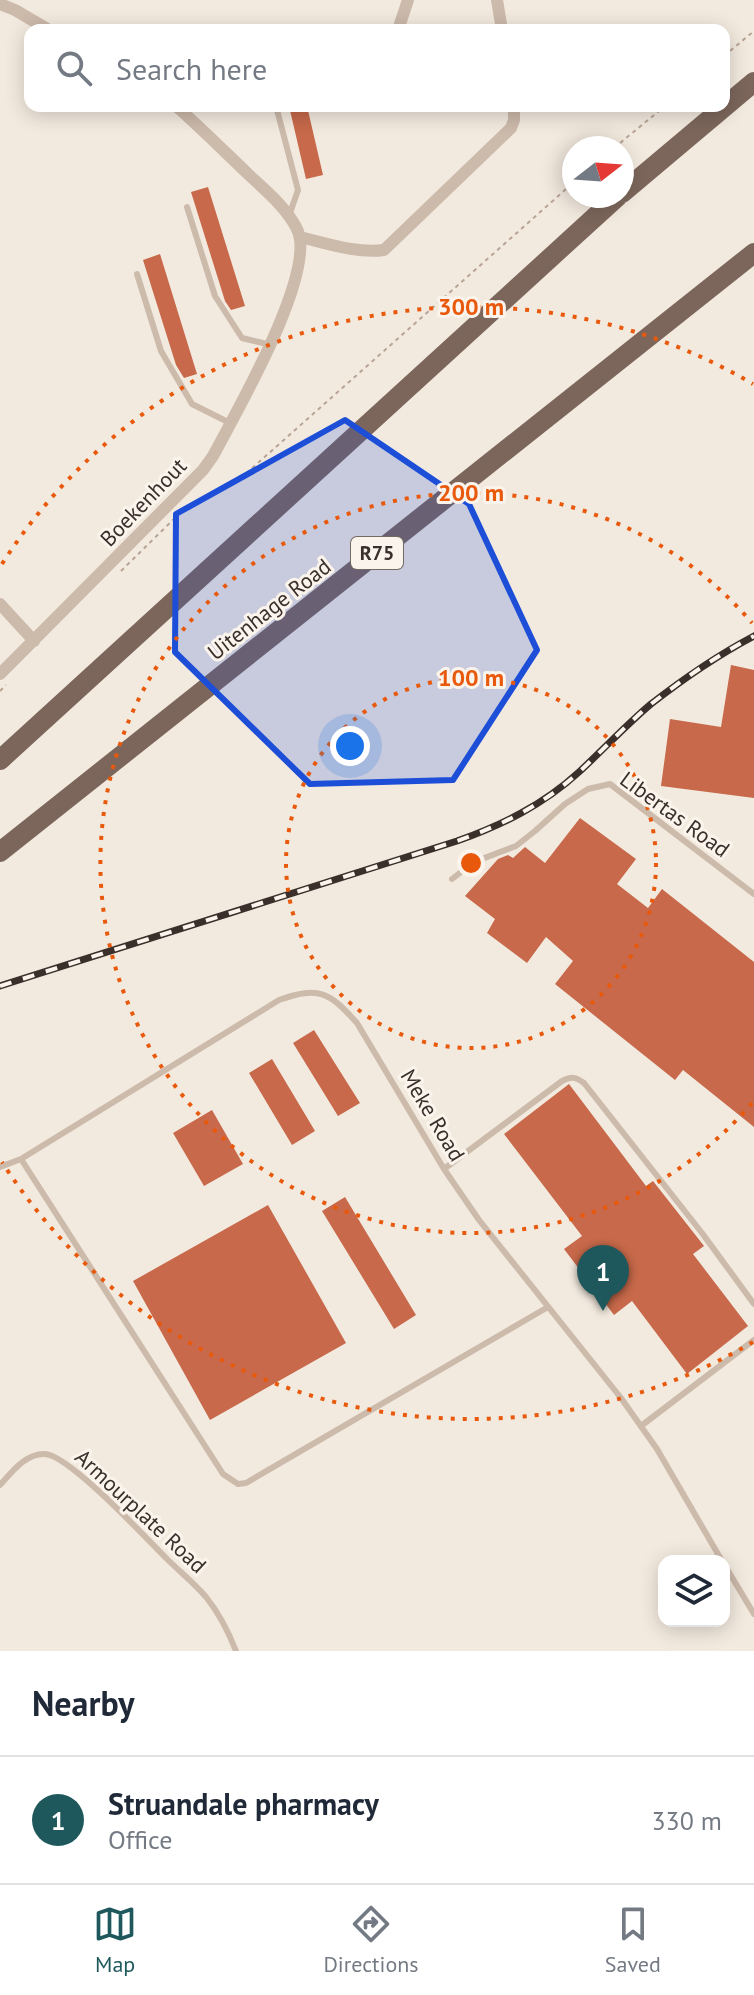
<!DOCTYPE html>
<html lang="en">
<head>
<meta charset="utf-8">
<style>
	:root { --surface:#fff; --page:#f6f6f7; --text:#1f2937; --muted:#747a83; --line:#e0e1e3; --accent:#1f585c }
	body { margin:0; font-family:"PT Sans",sans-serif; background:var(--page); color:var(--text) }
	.controls { position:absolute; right:24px; bottom:24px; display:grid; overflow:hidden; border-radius:16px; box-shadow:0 4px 20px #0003 }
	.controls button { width:72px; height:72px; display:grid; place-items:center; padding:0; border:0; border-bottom:2px solid var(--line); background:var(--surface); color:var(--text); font:40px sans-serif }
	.compass { position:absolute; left:562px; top:136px; width:72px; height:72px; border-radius:50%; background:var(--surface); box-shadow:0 4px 20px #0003; rotate:73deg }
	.you { position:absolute; left:350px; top:746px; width:28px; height:28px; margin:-20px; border:6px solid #fff; border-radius:50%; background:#1a73e8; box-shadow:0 0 0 12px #1a73e833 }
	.badge { display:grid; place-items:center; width:52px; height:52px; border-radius:50%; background:var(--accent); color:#fff; font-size:26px; font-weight:700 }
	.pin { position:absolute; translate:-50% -66px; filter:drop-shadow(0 2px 4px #0008) }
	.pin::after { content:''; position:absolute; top:42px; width:28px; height:24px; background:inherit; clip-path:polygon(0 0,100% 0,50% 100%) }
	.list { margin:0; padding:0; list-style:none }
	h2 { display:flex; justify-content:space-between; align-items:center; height:104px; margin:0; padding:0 32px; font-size:34px }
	h2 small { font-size:26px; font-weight:400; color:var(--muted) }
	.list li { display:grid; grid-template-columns:52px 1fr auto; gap:24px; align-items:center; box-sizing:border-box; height:128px; padding:0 32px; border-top:2px solid var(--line) }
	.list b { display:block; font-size:30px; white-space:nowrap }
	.list p { margin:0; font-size:26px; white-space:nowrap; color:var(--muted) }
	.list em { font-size:26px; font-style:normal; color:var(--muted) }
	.icon { flex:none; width:44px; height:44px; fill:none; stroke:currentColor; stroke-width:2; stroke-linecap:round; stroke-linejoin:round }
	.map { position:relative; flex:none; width:754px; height:1651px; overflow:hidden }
	.search { position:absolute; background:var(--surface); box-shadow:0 4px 20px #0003; left:24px; right:24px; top:24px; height:88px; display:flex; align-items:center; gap:20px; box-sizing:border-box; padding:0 28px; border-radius:16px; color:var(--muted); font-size:30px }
	.sheet { height:232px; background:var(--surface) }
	nav { display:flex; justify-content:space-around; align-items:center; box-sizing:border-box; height:112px; border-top:2px solid var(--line); background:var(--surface); font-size:22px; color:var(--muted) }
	nav a { display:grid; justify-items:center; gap:4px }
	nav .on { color:var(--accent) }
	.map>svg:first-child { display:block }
	.building { fill:#c7694a }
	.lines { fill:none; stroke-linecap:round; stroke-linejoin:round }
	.path { stroke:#b8a495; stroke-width:2; stroke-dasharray:4 4; stroke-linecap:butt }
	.service { stroke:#ccbaab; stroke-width:6 }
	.minor { stroke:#ccbaab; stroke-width:12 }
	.primary { stroke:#7c665b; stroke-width:20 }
	.rail-casing { stroke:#3a2f2a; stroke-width:7 }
	.rail { stroke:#fbf4ec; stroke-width:4; stroke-dasharray:12; stroke-linecap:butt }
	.marked { fill:#1d4ed8; fill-opacity:0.2; stroke:#1d4ed8; stroke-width:6; stroke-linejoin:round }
	.ring { fill:none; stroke:#e8590c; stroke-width:4; stroke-dasharray:4 8 }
	.labels { text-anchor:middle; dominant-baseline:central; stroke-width:6; stroke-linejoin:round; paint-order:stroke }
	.shield { fill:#fbf4ec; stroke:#746a64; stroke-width:2 }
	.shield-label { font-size:20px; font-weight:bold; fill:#3a2f2a }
	.street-label { font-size:22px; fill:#3a2f2a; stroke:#fbf4ec }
	.centre { fill:#e8590c; stroke:#fbf4ec; stroke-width:4 }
	.ring-label { font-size:24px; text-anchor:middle; font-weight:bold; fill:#e8590c; stroke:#fbf4ec; stroke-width:6; stroke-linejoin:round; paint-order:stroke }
</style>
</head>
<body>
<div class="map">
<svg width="754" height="1651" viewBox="0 0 754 1651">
	<rect width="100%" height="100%" fill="#f3eadf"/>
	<!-- building -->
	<path class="building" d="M289 106H307L323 175 306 179Z
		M208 187 245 306 231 310 225 301 191 192Z
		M160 254 197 374 184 378 176 365 143 260Z
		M731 665 754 670V798L661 786 670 719 721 727Z
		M580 818 636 859 617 884 648 908 662 889 754 962V1127L683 1070 675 1080 555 984 573 961 546 937 527 963 487 933 495 919 465 896 498 859 508 855 513 858 525 847 545 863Z
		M314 1030 360 1103 338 1116 293 1043Z
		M272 1059 315 1131 292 1145 249 1073Z
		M569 1084 646 1186 653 1181 697 1237 704 1246 693 1254 748 1326 687 1374 632 1301 614 1315 564 1249 582 1236 504 1134Z
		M212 1110 243 1164 204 1186 173 1133Z
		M345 1197 416 1315 394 1329 322 1211Z
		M268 1205 346 1343 210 1420 133 1281Z"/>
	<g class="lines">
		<!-- path -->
		<path class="path" d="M724 56 754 31
			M614 148 665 106
			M121 571 182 511 241 478 574 182
			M0 691 6 685"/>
		<!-- service -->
		<path class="service" d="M276 106 298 190 289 216
			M187 207 215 296 242 338 271 345
			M137 274 161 351 192 404 230 423
			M452 879 474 862 516 846 535 831 565 804 588 789 610 784 754 894
			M21 1159 223 1474 238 1484 246 1483 548 1307
			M0 1167 21 1159 279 1000C320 986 329 992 357 1023L444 1169 479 1220 621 1398 657 1449 722 1561
			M444 1169 562 1081C571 1076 576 1077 584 1083L702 1233 754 1304
			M641 1426 754 1340
			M0 1485C12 1472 26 1453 45 1454 69 1455 145 1537 166 1558 179 1571 194 1583 206 1597 218 1612 229 1633 236 1651
			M724 1564 754 1614"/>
		<!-- minor -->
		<path class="minor" d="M497 0 502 30
			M0 4 15 10 49 30
			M398 30 408 0
			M300 237C326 243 357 254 384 250L511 128 514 120V106
			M0 604 34 641
			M0 674 203 470 213 456C235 414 318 272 297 229 286 207 265 190 248 174 224 151 201 128 176 106"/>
		<!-- primary -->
		<path class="primary" d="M622 193 754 82
			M0 760 618 196
			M0 852 754 253"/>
		<!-- rail casing -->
		<g class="rail-casing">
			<path id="rail" d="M0 986 457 841C502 825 543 805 579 772 603 750 626 725 651 704 683 679 718 655 754 636"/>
		</g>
		<!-- rail -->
		<use href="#rail" class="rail"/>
	</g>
	<!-- marked area -->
	<path class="marked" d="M345 420 469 504 537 650 453 780 310 784 175 652 176 514Z"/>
	<!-- distance rings -->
	<g class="ring">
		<circle cx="471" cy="863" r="185"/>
		<path d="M752 1103A370 370 0 1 1 752 623"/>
		<path d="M753 1342A556 556 0 0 1 2 1162M2 564A556 556 0 0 1 753 384"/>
	</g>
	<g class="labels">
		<!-- shield labels -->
		<rect class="shield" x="351" y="537" width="52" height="32" rx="6"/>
		<g class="shield-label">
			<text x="377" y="553">R75</text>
		</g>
		<!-- street labels -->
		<g class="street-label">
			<text transform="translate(143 502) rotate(-46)">Boekenhout</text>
			<text transform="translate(269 609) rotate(-38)">Uitenhage Road</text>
			<text transform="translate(675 814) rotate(36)">Libertas Road</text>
			<text transform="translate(433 1115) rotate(59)">Meke Road</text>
			<text transform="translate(141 1511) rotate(43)">Armourplate Road</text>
		</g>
	</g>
	<circle cx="471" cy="863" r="12" class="centre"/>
	<g class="ring-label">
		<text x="471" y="315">300 m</text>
		<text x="471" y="501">200 m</text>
		<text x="471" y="686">100 m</text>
	</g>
</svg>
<div class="controls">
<button><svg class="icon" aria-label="layers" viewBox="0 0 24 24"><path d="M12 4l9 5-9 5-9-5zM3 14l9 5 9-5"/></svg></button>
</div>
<svg class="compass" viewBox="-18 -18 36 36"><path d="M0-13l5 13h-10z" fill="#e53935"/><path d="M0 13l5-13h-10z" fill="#747a83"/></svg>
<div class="you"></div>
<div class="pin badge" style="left:603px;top:1311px">1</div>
<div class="search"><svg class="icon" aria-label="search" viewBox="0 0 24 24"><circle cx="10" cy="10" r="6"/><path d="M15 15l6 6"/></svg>Search here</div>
</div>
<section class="sheet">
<h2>Nearby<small></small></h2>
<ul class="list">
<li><span class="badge">1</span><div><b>Struandale pharmacy</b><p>Office</p></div><em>330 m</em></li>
</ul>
</section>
<nav>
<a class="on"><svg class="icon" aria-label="map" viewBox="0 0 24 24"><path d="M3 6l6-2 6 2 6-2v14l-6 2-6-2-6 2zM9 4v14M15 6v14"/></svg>Map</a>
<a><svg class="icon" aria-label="directions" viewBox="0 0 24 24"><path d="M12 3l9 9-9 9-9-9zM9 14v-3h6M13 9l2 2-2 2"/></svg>Directions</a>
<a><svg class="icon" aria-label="saved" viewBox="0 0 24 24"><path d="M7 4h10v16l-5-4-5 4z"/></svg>Saved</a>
</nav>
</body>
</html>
